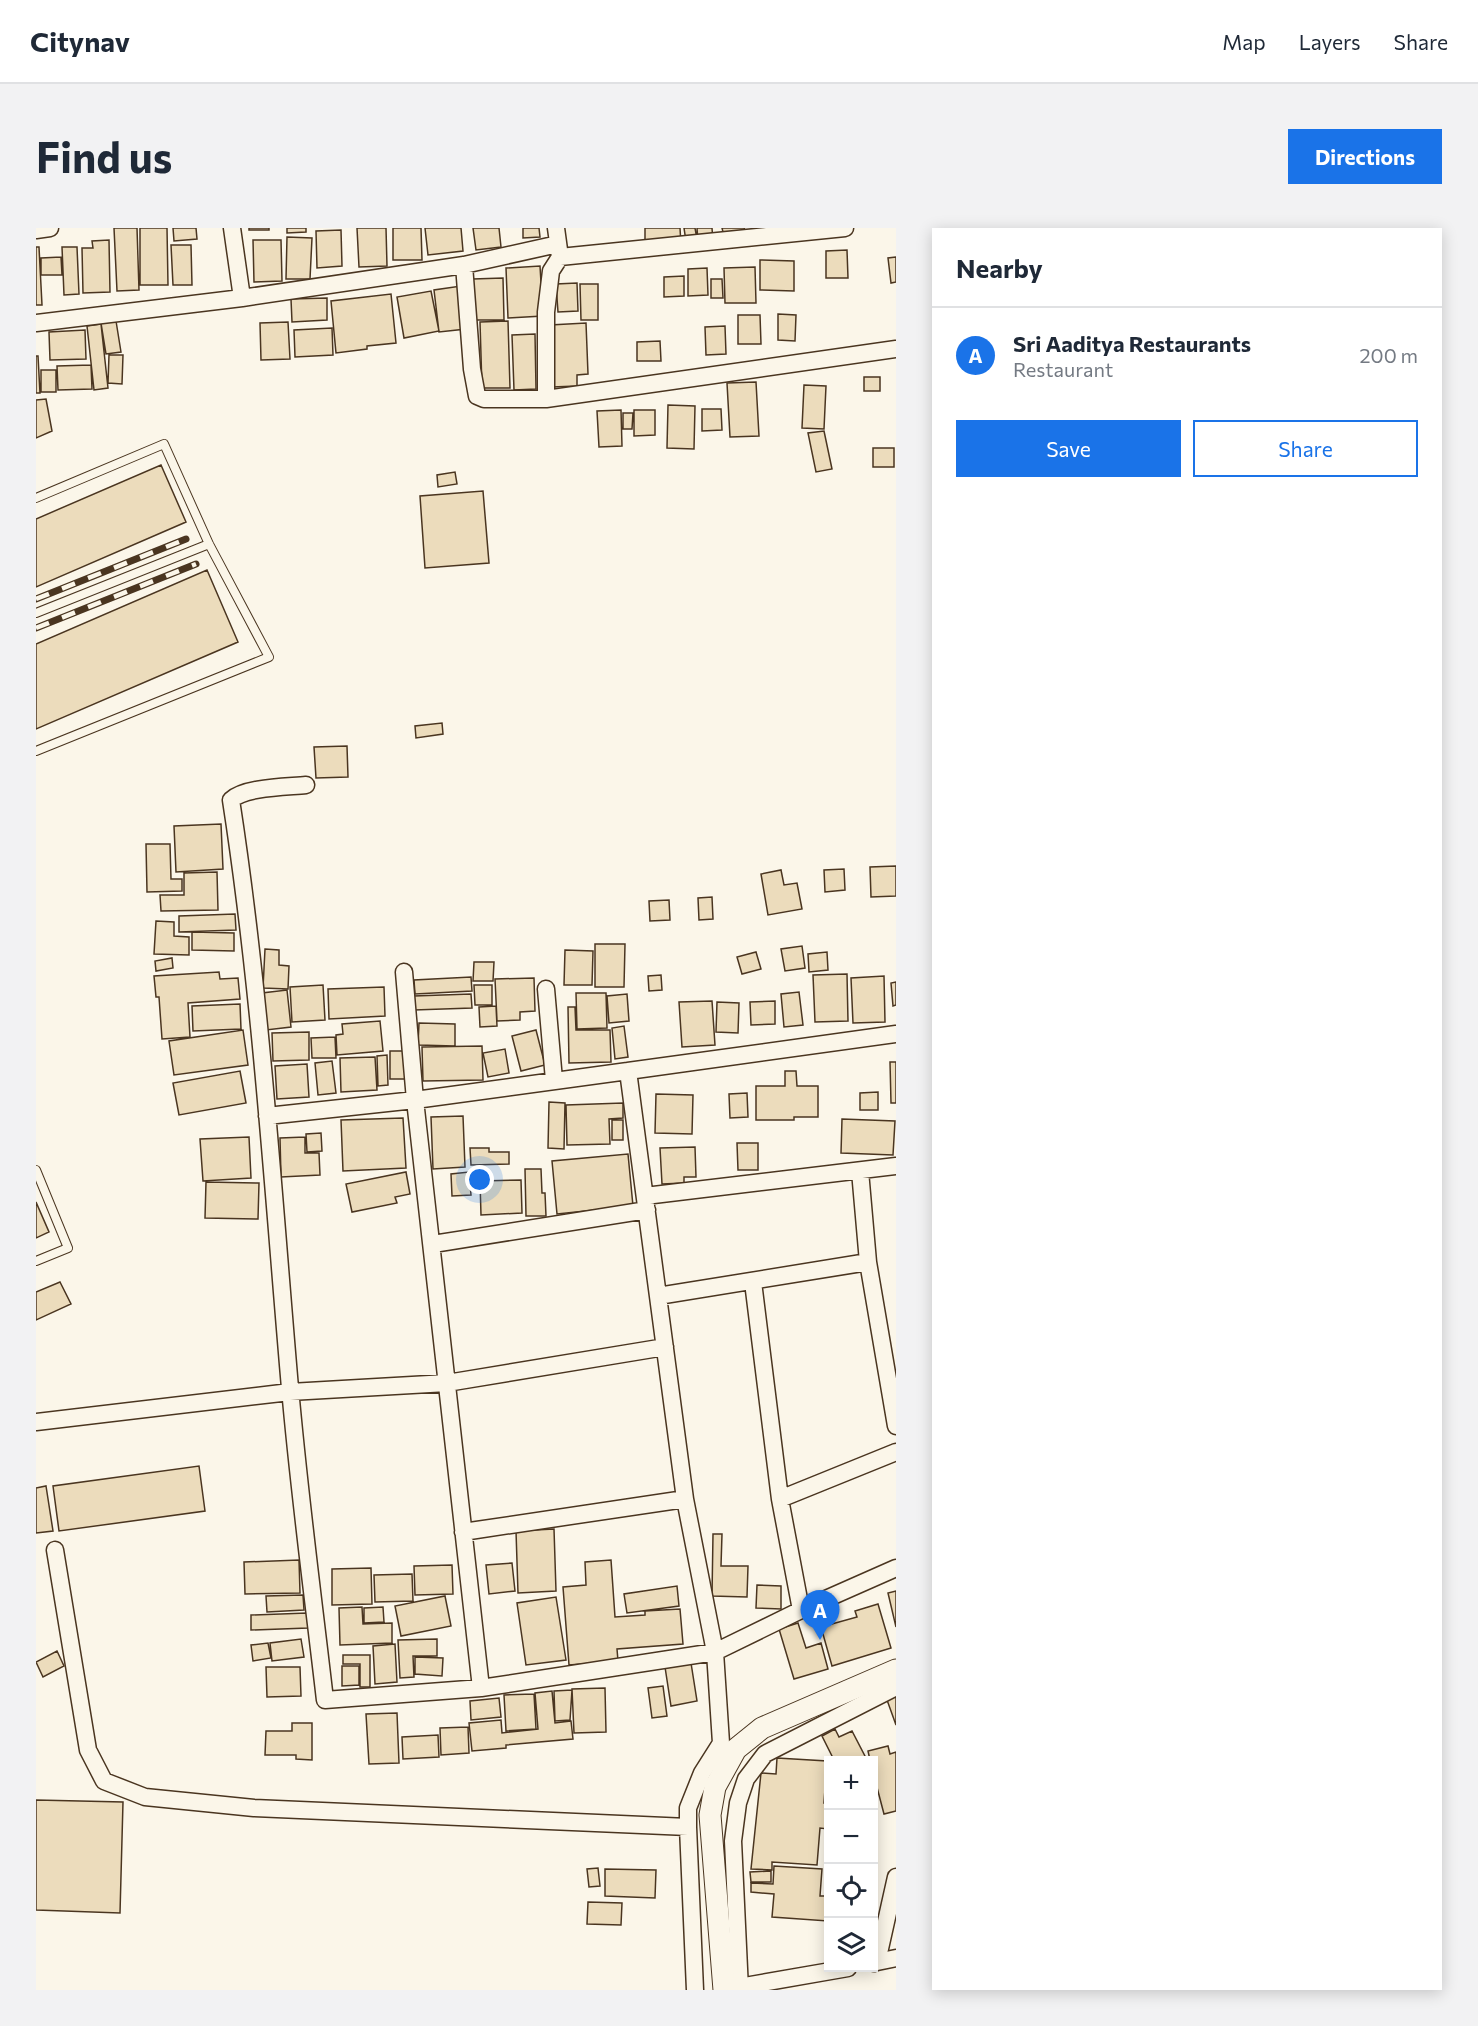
<!DOCTYPE html>
<html lang="en">
<head>
<meta charset="utf-8">
<style>
	:root { --surface:#fff; --page:#f2f2f3; --text:#1f2937; --muted:#747a83; --line:#e0e1e3; --accent:#1a73e8 }
	body { margin:0; font-family:Commissioner,sans-serif; background:var(--page); color:var(--text) }
	.controls { position:absolute; right:18px; bottom:18px; display:grid; overflow:hidden; border-radius:0px; box-shadow:0 3px 15px #0003 }
	.controls button { width:54px; height:54px; display:grid; place-items:center; padding:0; border:0; border-bottom:2px solid var(--line); background:var(--surface); color:var(--text); font:30px sans-serif }
	.you { position:absolute; left:444px; top:952px; width:21px; height:21px; margin:-15px; border:4px solid #fff; border-radius:50%; background:#1a73e8; box-shadow:0 0 0 9px #1a73e833 }
	.badge { display:grid; place-items:center; width:39px; height:39px; border-radius:50%; background:var(--accent); color:#fff; font-size:20px; font-weight:700 }
	.pin { position:absolute; translate:-50% -50px; filter:drop-shadow(0 2px 3px #0008) }
	.pin::after { content:''; position:absolute; top:32px; width:21px; height:18px; background:inherit; clip-path:polygon(0 0,100% 0,50% 100%) }
	.list { margin:0; padding:0; list-style:none }
	h2 { display:flex; justify-content:space-between; align-items:center; height:78px; margin:0; padding:0 24px; font-size:26px }
	h2 small { font-size:20px; font-weight:400; color:var(--muted) }
	.list li { display:grid; grid-template-columns:39px 1fr auto; gap:18px; align-items:center; box-sizing:border-box; height:96px; padding:0 24px; border-top:2px solid var(--line) }
	.list b { display:block; font-size:22px; white-space:nowrap }
	.list p { margin:0; font-size:20px; white-space:nowrap; color:var(--muted) }
	.list em { font-size:20px; font-style:normal; color:var(--muted) }
	.actions { display:flex; gap:12px; padding:18px 24px }
	.actions a { flex:1; padding:14px 0; border:2px solid var(--accent); border-radius:0px; text-align:center; font-size:21px; color:var(--accent) }
	.actions .main { background:var(--accent); color:#fff }
	.icon { flex:none; width:33px; height:33px; fill:none; stroke:currentColor; stroke-width:2; stroke-linecap:round; stroke-linejoin:round }
	.map { position:relative; flex:none; width:860px; height:1762px; overflow:hidden; border-radius:0px }
	header { display:flex; align-items:center; gap:36px; box-sizing:border-box; height:84px; padding:0 30px; background:var(--surface); border-bottom:2px solid var(--line) }
	header strong { font-size:28px }
	nav { display:flex; gap:33px; margin-inline-start:auto; font-size:21px }
	.intro { display:flex; align-items:center; justify-content:space-between; box-sizing:border-box; height:144px; padding:0 36px }
	h1 { margin:0; font-size:42px }
	.button { padding:15px 27px; border-radius:0px; background:var(--accent); color:#fff; font-size:21px; font-weight:700 }
	main { display:flex; gap:36px; padding:0 36px }
	aside { flex:1; background:var(--surface); border-radius:0px; box-shadow:0 3px 15px #0003 }
	.map>svg:first-child { display:block }
	.building { fill:#ecdcbc; stroke:#4a3520; stroke-width:1.5 }
	.lines { fill:none; stroke-linecap:round; stroke-linejoin:round }
	.service-casing { stroke:#4a3520; stroke-width:10 }
	.minor-casing { stroke:#4a3520; stroke-width:19 }
	.tertiary-casing { stroke:#4a3520; stroke-width:23 }
	.service { stroke:#fbf6e9; stroke-width:8 }
	.minor { stroke:#fbf6e9; stroke-width:16 }
	.tertiary { stroke:#fbf6e9; stroke-width:21 }
	.rail-casing { stroke:#4a3520; stroke-width:7 }
	.rail { stroke:#fbf6e9; stroke-width:4.5; stroke-dasharray:14; stroke-linecap:butt }
</style>
</head>
<body>
<header>
<strong>Citynav</strong>
<nav><a>Map</a><a>Layers</a><a>Share</a></nav>
</header>
<div class="intro"><h1>Find us</h1><a class="button">Directions</a></div>
<main>
<div class="map">
<svg width="860" height="1762" viewBox="0 0 860 1762">
	<rect width="100%" height="100%" fill="#fbf6e9"/>
	<!-- building -->
	<path class="building" d="M78 0H101L103 62 81 63Z
		M104 0H131L132 57H104Z
		M137 0H160L161 11 138 13Z
		M213 0H233V2H213Z
		M251 0H270V4L251 5Z
		M321 0H350L351 38 323 39Z
		M357 0H385L386 32H357Z
		M389 0H425L427 23 392 27Z
		M437 0H463L465 19 440 22Z
		M487 0H503L504 9 487 10Z
		M609 0H644L645 17 609 18Z
		M648 0H659L661 11 650 13Z
		M661 0H676L677 13 662 14Z
		M686 0H708L709 2 688 8Z
		M305 2 306 38 281 40 280 3Z
		M251 9 276 10 274 51H250Z
		M73 12 74 64 47 65 46 20H57L56 13Z
		M217 12H245L246 53 218 54Z
		M135 17H155L156 57H137Z
		M0 19H3L6 77H0Z
		M26 19H41L43 66 28 67Z
		M811 22 812 50H790V23Z
		M25 29 26 47H5V30Z
		M860 29V54L855 55 852 30Z
		M724 32 758 33V63L724 62Z
		M504 38 507 88 472 90 470 40Z
		M719 39 720 75H689L688 40Z
		M671 40 672 67 652 68V41Z
		M648 48V68L628 69V49Z
		M467 50 468 92H439L437 51Z
		M675 51H686L687 70H675Z
		M541 55 542 83 522 84 520 56Z
		M544 56H562V92H545Z
		M425 58 430 101 403 104 398 62Z
		M395 63 403 103 368 110 361 69Z
		M355 66 360 115 331 118V121L300 125 295 73Z
		M291 70V92L256 94 255 71Z
		M742 86 760 87 759 113 742 112Z
		M702 87H724L725 116H702Z
		M80 93 85 124 70 126 65 95Z
		M472 93 474 160H446L444 94Z
		M252 94 254 131 225 132 224 95Z
		M550 95 552 146 541 147V158L516 159 514 97Z
		M65 96 72 160 58 162 51 98Z
		M689 98 690 126 670 127 669 99Z
		M296 100 297 127 259 129 258 102Z
		M49 102 50 131 14 132 13 104Z
		M499 106 500 161 478 162 476 107Z
		M624 113 625 133H601V114Z
		M73 127H87L86 156 72 155Z
		M0 128H2L4 165H0Z
		M55 137 56 161 22 162 21 138Z
		M5 142H20V164H5Z
		M828 149H844V163H828Z
		M720 154 723 208 694 209 691 155Z
		M768 157 790 158 788 201 766 200Z
		M10 171 16 203 0 210V172Z
		M632 177 659 178 658 221 631 220Z
		M666 181H685L686 202 666 203Z
		M585 182 586 218 563 219 561 183Z
		M598 182H619V207L598 208Z
		M587 185H597L596 201H587Z
		M788 203 796 241 780 244 772 205Z
		M837 220H858V239H837Z
		M125 237 150 294 0 359V291Z
		M419 244 421 256 402 259 401 247Z
		M447 263 453 335 389 340 384 268Z
		M171 342 202 414 0 501V416Z
		M406 495 407 506 380 510 379 498Z
		M311 518 312 549 280 550 278 519Z
		M185 596 187 641 140 644 138 598Z
		M110 616H134L135 651H146V663L111 664Z
		M860 638V668L835 669 834 639Z
		M808 641 809 662 789 664 788 642Z
		M745 642 748 657 761 655 766 681 732 687 725 646Z
		M181 644 182 682 125 683 124 667H148V645Z
		M676 669 677 691 663 692 662 670Z
		M633 672 634 692 614 693 613 673Z
		M199 686 200 702 143 704V688Z
		M120 693 138 694V708L153 709V727L118 726Z
		M156 704 198 705V723L156 722Z
		M559 716H589L588 759H559Z
		M766 718 769 740 749 743 745 721Z
		M229 721 243 722V737L253 738 252 761 227 760Z
		M529 722 557 723 556 757H528Z
		M720 724 725 741 706 746 701 729Z
		M791 724 792 742 773 744 772 726Z
		M136 730 137 740 120 743 119 733Z
		M438 734H458L457 753H437Z
		M183 744 184 751 202 750 204 771 152 775 154 809 126 811 123 769H120L118 748Z
		M811 746 812 793 779 794 777 747Z
		M625 747 626 762 613 763 612 748Z
		M848 748 849 794 817 795 815 750Z
		M435 749 436 763 379 766 378 752Z
		M498 750 499 783 484 784V792L461 793 459 751Z
		M860 754V777L857 778 855 755Z
		M287 757 289 792 256 794 254 759Z
		M438 757H456V777H439Z
		M348 759 349 788 293 791 292 761Z
		M251 762 255 799 230 802 226 765Z
		M763 764 767 797 748 799 745 766Z
		M540 765H570L571 800 541 801Z
		M435 766 436 780 378 782V768Z
		M591 766 593 793 573 795 571 768Z
		M676 773 679 817 646 819 643 774Z
		M739 773V796L715 797 714 774Z
		M681 774 703 775 702 805 680 804Z
		M204 776 205 801 157 803 156 778Z
		M460 778 461 798 444 799 443 779Z
		M532 779H539L540 802H574L575 834 533 835Z
		M344 793 347 823 301 827 300 807 307 806 306 796Z
		M383 795 419 796V818L382 817Z
		M588 798 592 829 579 831 576 800Z
		M207 802 212 837 138 847 133 813Z
		M500 802 509 837 485 843 476 808Z
		M273 804V832L237 833 236 805Z
		M299 809 300 830H276L275 810Z
		M446 818 447 852 387 853 386 819Z
		M469 821 473 845 452 849 447 825Z
		M354 823H372V851H354Z
		M351 827 352 857 342 858 341 828Z
		M339 829 341 862 305 864 304 830Z
		M296 833 300 865 282 867 279 835Z
		M854 834H860V875H855Z
		M271 836 273 869 241 871 239 838Z
		M204 843 210 875 143 887 137 855Z
		M749 843H760L761 858H782V889H758V892H720V858H749Z
		M842 864V882H824V865Z
		M711 865 712 889 694 890 693 866Z
		M620 866 657 867 656 906 619 905Z
		M513 874 529 875 528 921 512 920Z
		M587 875V890L573 891 574 916 531 917 530 877Z
		M427 888 429 939 397 941 395 889Z
		M367 890 370 940 307 943 305 892Z
		M806 891 859 893 857 927 805 925Z
		M576 892H587V912H576Z
		M285 905 286 923 271 924 270 906Z
		M213 909 215 950 167 953 164 911Z
		M269 909V925H283L284 947 245 949 244 910Z
		M701 915H722V942H702Z
		M659 919 660 949H648V955L626 956 624 920Z
		M434 920H453V924H473V936L435 937Z
		M592 926 597 978 521 986 516 933Z
		M489 941H505L506 965H509L510 988H490Z
		M370 944 374 966 359 969 361 975 316 984 310 956Z
		M433 944 435 967 416 968 415 946Z
		M485 952 486 985 445 987 444 953Z
		M170 954 223 955 222 991 169 990Z
		M0 974 13 1004 0 1010Z
		M24 1054 35 1076 0 1092V1064Z
		M163 1238 169 1283 23 1303 17 1258Z
		M10 1258 17 1303 0 1305V1260Z
		M518 1301 520 1363 482 1365 480 1303Z
		M677 1306H686L685 1338H712L711 1369 676 1368Z
		M263 1332 264 1365 209 1366 208 1334Z
		M575 1332 579 1389 609 1387V1383L644 1381 647 1416 581 1421 582 1433 533 1437 527 1359 550 1357 549 1334Z
		M476 1335 479 1363 453 1366 450 1337Z
		M416 1337 417 1366 379 1367 378 1338Z
		M335 1340 336 1376 296 1377V1341Z
		M376 1346 377 1373 339 1374 338 1347Z
		M721 1357 745 1358V1381L720 1380Z
		M641 1358 643 1378 591 1385 588 1366Z
		M860 1363V1399L852 1365Z
		M267 1367 268 1382 231 1384 230 1368Z
		M409 1368 415 1398 365 1408 359 1378Z
		M520 1369 530 1432 490 1437 481 1375Z
		M842 1376 855 1420 796 1438 785 1399 821 1389 819 1383Z
		M326 1379 327 1396 356 1395V1415L304 1417 303 1380Z
		M347 1379 348 1394 328 1395V1380Z
		M271 1385 272 1400 215 1402V1387Z
		M762 1395 770 1420 785 1415 792 1441 758 1451 743 1401Z
		M265 1411 268 1429 236 1433 234 1415Z
		M401 1411V1428H377L378 1449 364 1450 362 1412Z
		M232 1415 235 1430 217 1433 215 1417Z
		M359 1416 361 1454 339 1456 337 1418Z
		M21 1423 28 1438 7 1449 0 1434Z
		M307 1427H334V1459H324V1436H307Z
		M379 1429 407 1430 406 1448 379 1446Z
		M655 1435 661 1473 635 1478 629 1439Z
		M306 1438H323V1457L306 1458Z
		M230 1439H264L265 1468 231 1469Z
		M627 1458 631 1488 616 1490 612 1460Z
		M569 1460 570 1504 538 1505 536 1461Z
		M536 1462 534 1492 519 1493 518 1463Z
		M516 1463 519 1495 535 1493 537 1511 470 1517V1520L436 1523 433 1495 465 1492 466 1505 502 1501 499 1465Z
		M498 1466 500 1501 470 1503 468 1467Z
		M860 1468V1497L851 1472Z
		M463 1470 465 1489 435 1492 434 1473Z
		M361 1485 363 1535 333 1536 330 1486Z
		M256 1495H276V1532L260 1531V1527H229L230 1503H256Z
		M432 1499 433 1525 405 1527 404 1500Z
		M799 1501 803 1509 816 1503 831 1532H798L786 1508Z
		M402 1507 403 1529 367 1531 366 1509Z
		M852 1518 854 1526 860 1524V1583L848 1586 838 1548V1532H834L832 1523Z
		M741 1530 791 1533 788 1575H792V1601L784 1600 781 1637 736 1634V1642L715 1641 725 1545 740 1546Z
		M0 1572 87 1574 84 1685 0 1682Z
		M738 1638 786 1641 784 1668H792V1693L736 1689 738 1666 715 1664V1655L737 1656Z
		M562 1640 564 1658 553 1659 551 1641Z
		M569 1641 620 1642 619 1670 569 1668Z
		M735 1643V1654H715L714 1644Z
		M552 1674 586 1675 585 1697 551 1696Z"/>
	<g class="lines">
		<!-- service casing -->
		<g class="service-casing">
			<path id="service" d="M0 270 128 216 173 316 233 429 0 523
				M0 385 173 316
				M0 942 32 1020 0 1033"/>
		</g>
		<!-- minor casing -->
		<g class="minor-casing">
			<path id="minor" d="M196 0 206 70 428 37 522 16
				M520 0 524 29 515 43 510 84V171L860 121
				M0 2 14 0
				M524 29 809 0
				M428 37 436 141 441 168 448 171H510
				M0 95 206 70
				M270 557C250 559 209 559 195 572 225 766 237 964 254 1160 263 1264 277 1368 289 1472L445 1460 679 1424 765 1382 860 1340
				M368 744 379 872 445 1460
				M510 761 518 852
				M231 888 379 872 592 843
				M824 943 832 1034 860 1198
				M609 968 860 938
				M397 1016 611 982
				M717 1054 744 1271 765 1382
				M622 1068 832 1034
				M0 1194 254 1164 411 1155 629 1119
				M744 1271 860 1224
				M427 1304 649 1271
				M19 1322 52 1522 68 1553 109 1569 218 1580 652 1599V1580L666 1545 685 1515 679 1424 649 1271 592 843 860 806
				M652 1599 659 1762
				M841 1734 860 1730
				M838 1735 841 1734 860 1649
				M703 1759 812 1740
				M704 1762 697 1613 702 1575 710 1551 729 1526 860 1459"/>
		</g>
		<!-- tertiary casing -->
		<g class="tertiary-casing">
			<path id="tertiary" d="M688 1762 674 1587 679 1559 700 1521 726 1500 860 1442"/>
		</g>
		<!-- service -->
		<use href="#service" class="service"/>
		<!-- minor -->
		<use href="#minor" class="minor"/>
		<!-- tertiary -->
		<use href="#tertiary" class="tertiary"/>
		<!-- rail casing -->
		<g class="rail-casing">
			<path id="rail" d="M0 371 150 311
				M0 400 160 336"/>
		</g>
		<!-- rail -->
		<use href="#rail" class="rail"/>
	</g>
</svg>
<div class="controls">
<button>+</button>
<button>−</button>
<button><svg class="icon" aria-label="locate" viewBox="0 0 24 24"><circle cx="12" cy="12" r="6"/><path d="M12 2v4M12 18v4M2 12h4M18 12h4"/></svg></button>
<button><svg class="icon" aria-label="layers" viewBox="0 0 24 24"><path d="M12 4l9 5-9 5-9-5zM3 14l9 5 9-5"/></svg></button>
</div>
<div class="you"></div>
<div class="pin badge" style="left:784px;top:1412px">A</div>
</div>
<aside>
<h2>Nearby<small></small></h2>
<ul class="list">
<li><span class="badge">A</span><div><b>Sri Aaditya Restaurants</b><p>Restaurant</p></div><em>200 m</em></li>
</ul>
<div class="actions"><a class="main">Save</a><a>Share</a></div>
</aside>
</main>
</body>
</html>
